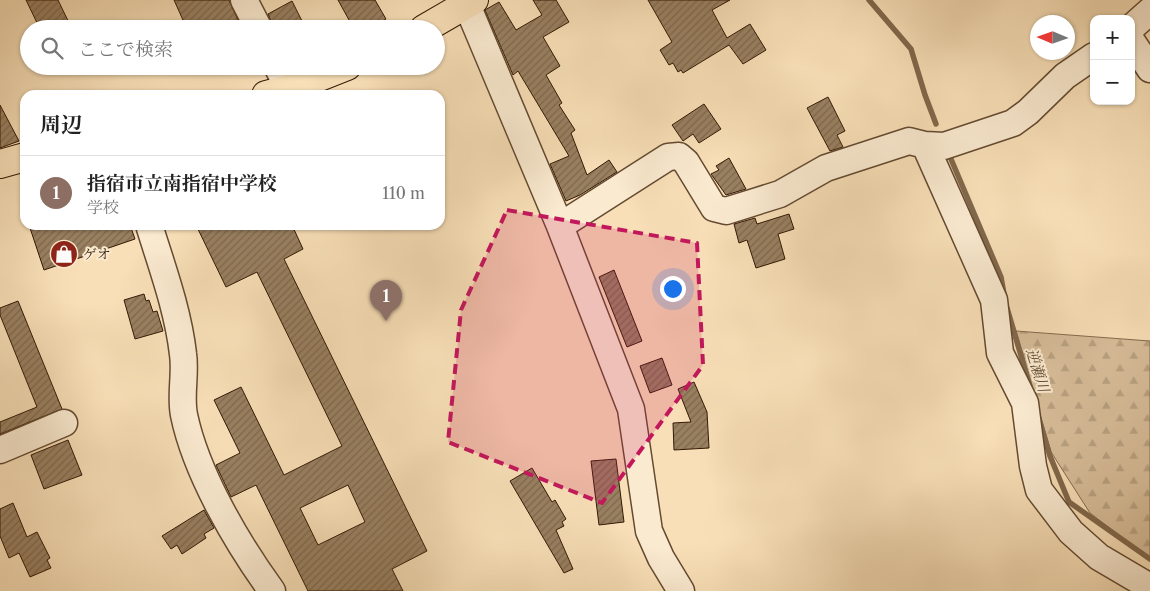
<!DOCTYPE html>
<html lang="ja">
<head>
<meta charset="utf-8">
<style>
	:root { --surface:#fff; --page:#f6f6f6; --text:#222; --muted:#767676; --line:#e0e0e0; --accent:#8f2418 }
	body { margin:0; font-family:"Libre Caslon Text","Noto Serif JP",serif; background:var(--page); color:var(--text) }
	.controls { position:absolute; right:15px; top:15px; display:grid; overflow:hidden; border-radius:10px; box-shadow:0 1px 4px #0004 }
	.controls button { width:45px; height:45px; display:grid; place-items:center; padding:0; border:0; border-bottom:1px solid var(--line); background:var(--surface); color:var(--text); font:25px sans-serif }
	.compass { position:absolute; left:1030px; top:15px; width:45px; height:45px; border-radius:50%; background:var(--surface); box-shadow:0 1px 4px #0004; rotate:272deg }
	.you { position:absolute; left:672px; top:288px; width:18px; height:18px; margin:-12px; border:4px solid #fff; border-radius:50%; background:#1a73e8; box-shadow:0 0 0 8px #1a73e833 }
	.badge { display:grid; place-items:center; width:32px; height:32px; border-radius:50%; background:var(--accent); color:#fff; font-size:16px; font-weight:700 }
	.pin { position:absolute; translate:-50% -41px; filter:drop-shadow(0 1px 2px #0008) }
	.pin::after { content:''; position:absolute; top:26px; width:18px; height:15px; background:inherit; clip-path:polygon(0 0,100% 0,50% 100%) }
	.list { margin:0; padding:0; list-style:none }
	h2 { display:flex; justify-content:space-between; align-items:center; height:65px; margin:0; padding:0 20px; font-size:21px }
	h2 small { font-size:16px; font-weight:400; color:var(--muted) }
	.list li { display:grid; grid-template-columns:32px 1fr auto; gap:15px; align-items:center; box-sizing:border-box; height:75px; padding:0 20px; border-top:1px solid var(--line) }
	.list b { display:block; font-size:19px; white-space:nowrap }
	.list p { margin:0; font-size:16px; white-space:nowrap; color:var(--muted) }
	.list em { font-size:16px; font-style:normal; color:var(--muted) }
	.icon { flex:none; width:28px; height:28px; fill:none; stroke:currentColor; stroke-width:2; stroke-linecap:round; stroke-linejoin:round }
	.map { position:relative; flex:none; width:1150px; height:591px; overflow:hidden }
	.search { position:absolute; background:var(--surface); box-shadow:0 1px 4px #0004; left:20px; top:20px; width:425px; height:55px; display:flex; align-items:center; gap:12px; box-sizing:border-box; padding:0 18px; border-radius:28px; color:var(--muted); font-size:19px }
	.panel { position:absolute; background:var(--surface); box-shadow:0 1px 4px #0004; left:20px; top:90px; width:425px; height:140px; border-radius:15px }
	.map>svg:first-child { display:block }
	.forest { fill:url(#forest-firs); stroke:#856b4e }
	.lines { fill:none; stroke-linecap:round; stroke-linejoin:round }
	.stream { stroke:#81684b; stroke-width:5.5 }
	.building { fill:url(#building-hatch); stroke:#331904; fill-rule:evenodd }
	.minor-casing { stroke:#644a31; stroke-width:29 }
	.highway-casing { stroke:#331904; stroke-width:30 }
	.minor { stroke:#faead0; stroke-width:26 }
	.highway { stroke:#f8dfb7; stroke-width:28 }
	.marked { fill:#c2185b; fill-opacity:0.2; stroke:#c2185b; stroke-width:4; stroke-dasharray:10 6; stroke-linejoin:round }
	.labels { text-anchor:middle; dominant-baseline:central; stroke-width:4; stroke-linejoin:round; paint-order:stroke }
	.poi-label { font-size:14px; fill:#331904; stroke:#faead0; text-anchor:start }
	.water-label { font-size:15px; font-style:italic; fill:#674d33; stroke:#faead0 }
</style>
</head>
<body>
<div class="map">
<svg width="1150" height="591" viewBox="0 0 1150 591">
	<defs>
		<pattern id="forest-firs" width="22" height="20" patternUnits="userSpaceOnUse" patternTransform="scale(1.25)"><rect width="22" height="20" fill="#d7bd99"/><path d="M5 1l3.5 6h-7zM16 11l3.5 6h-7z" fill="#b9a282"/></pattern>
		<pattern id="building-hatch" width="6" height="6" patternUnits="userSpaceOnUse" patternTransform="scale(1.25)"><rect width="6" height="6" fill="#998061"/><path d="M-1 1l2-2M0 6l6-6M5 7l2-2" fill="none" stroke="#7d684e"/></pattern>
	</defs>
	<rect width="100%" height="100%" fill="#f8dfb7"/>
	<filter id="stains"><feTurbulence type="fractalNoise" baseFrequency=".004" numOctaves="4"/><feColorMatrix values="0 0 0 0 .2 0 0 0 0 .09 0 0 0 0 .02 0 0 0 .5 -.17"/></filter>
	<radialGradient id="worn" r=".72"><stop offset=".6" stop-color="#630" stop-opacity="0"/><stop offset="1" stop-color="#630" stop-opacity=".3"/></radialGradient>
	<!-- forest -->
	<path class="forest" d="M1016 331 1150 341V559L1090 513 1051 452Z"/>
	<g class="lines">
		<!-- stream -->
		<path class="stream" d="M869 0 911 49 925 95 936 124
			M948 152 1001 277 1004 294
			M1007 308 1030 386
			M1039 419 1050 456 1069 502 1150 559"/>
	</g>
	<!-- building -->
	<path class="building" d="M26 0H58L72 29H40Z
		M174 0H229L242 29H187Z
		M338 0H375L386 19 369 29H354Z
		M533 0H556L569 22 543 37 560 66 546 75 562 103 559 105 575 130 571 133 587 175 609 160 617 172 580 195 566 201 550 164 569 156 518 71 513 75 485 10 499 2 516 30 542 15Z
		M648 0H730L712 10 727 38 750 24 766 50 743 64 729 45 683 73 681 70 678 72 673 63 669 65 660 50 672 42Z
		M292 1 306 29H274L268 14Z
		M828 97 845 131 837 135 843 147 830 151 807 108Z
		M704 104 721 129 699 143 693 134 683 141 672 125Z
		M0 105 19 141 0 148Z
		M729 158 746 189 726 195 711 174 719 170 716 166Z
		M789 214 794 229 778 234 785 259 756 268 747 240 739 243 734 224 755 218 757 224Z
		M29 225H130L135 239 44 270Z
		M196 225H292L303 249 284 259 427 551 392 569 403 591H308L256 485 231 497 216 465 240 453 214 400 241 387 284 475 342 446 257 272 226 287ZM348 485 365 522 318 545 300 508Z
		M614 270 642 341 627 347 599 277Z
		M144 294 146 301 149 300 153 312 157 311 163 331 135 339 124 300Z
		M18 301 62 409 0 434V422L37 407 0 315V308Z
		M662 358 672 385 650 393 640 366Z
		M694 382 707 412 709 448 674 450 673 423 691 422 678 389Z
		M68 440 82 475 44 489 31 455Z
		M616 459 624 522 599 525 591 461Z
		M532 468 552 502 555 500 566 519 562 522 564 526 556 530 573 569 564 573 510 481Z
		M13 503 27 537 37 532 50 558 47 560 51 568 30 577 19 553 9 558 0 536V509Z
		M204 510 214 528 204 534 206 538 182 554 177 545 171 549 162 536Z"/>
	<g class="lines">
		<!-- minor casing -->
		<g class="minor-casing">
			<path id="minor" d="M244 0 259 29
				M467 5 560 226 631 409 649 531 661 558 681 591
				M1131 28 1150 11
				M1131 40 1150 69
				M277 66 289 89
				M925 145 994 300 1000 353 1025 403 1033 466 1039 490 1071 532 1099 557 1150 587
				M149 225C162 267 178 310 183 354 186 374 180 395 184 415 196 473 237 543 272 591
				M560 226 668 157 679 156 686 162 714 208 726 211 780 194 826 168 909 141 925 145 944 146 1013 123 1028 112 1065 76 1094 56
				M0 450 64 423"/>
		</g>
		<!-- highway casing -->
		<g class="highway-casing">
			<path id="highway" d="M424 29 474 0
				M266 95 289 89 347 66
				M0 164 25 157"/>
		</g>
		<!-- minor -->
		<use href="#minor" class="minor"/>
		<!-- highway -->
		<use href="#highway" class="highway"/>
	</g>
	<!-- marked area -->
	<path class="marked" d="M507 210 697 243 703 365 602 503 448 442 461 310Z"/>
	<!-- icons -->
	<defs>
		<g id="shop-disc" transform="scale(1.4375)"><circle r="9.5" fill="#8f2418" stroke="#faead0"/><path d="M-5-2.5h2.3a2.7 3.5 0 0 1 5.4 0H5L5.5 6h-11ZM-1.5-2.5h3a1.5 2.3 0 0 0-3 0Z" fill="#fff"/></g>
	</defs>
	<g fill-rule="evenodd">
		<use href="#shop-disc" x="64" y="254"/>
	</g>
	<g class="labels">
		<!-- poi labels -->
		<g class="poi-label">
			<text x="83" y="254">ゲオ</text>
		</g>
		<!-- water labels -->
		<g class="water-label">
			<text transform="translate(1038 370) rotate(73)">逆瀬川</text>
		</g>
	</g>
	<rect width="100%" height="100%" filter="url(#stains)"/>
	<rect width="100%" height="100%" fill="url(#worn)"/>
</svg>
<div class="controls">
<button>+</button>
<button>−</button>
</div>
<svg class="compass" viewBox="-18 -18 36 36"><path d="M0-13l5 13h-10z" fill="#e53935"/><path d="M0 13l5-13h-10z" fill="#767676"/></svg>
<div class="you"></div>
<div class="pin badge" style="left:386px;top:321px;background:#8d6e63">1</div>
<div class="search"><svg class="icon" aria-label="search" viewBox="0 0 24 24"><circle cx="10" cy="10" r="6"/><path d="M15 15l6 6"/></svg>ここで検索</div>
<section class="panel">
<h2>周辺<small></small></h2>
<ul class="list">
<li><span class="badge" style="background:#8d6e63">1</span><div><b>指宿市立南指宿中学校</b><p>学校</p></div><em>110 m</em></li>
</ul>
</section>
</div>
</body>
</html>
